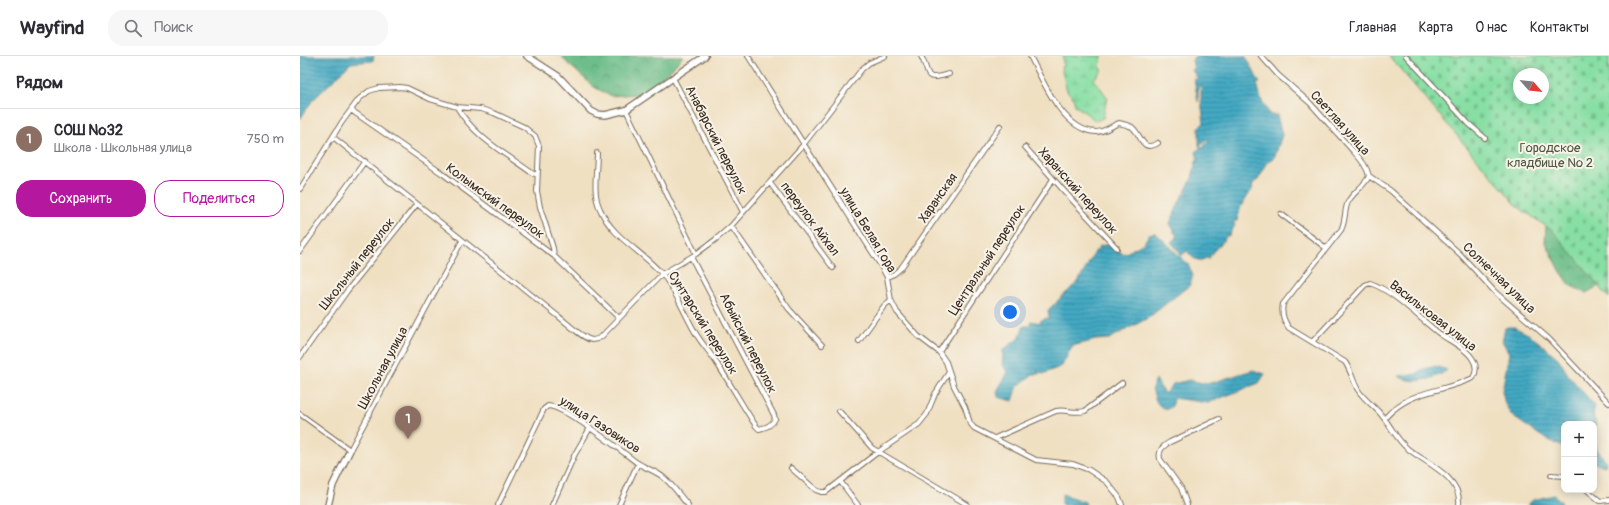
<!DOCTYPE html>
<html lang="ru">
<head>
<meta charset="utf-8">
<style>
	:root { --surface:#fff; --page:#f7f7f7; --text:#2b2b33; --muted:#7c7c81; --line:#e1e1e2; --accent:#b5179e }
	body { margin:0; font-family:Pangolin,sans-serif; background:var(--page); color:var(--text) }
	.controls { position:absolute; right:12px; bottom:12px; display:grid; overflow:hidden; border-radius:8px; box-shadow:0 2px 10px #0003 }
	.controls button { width:36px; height:36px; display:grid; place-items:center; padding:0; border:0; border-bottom:1px solid var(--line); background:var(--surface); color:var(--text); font:20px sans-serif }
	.compass { position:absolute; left:1213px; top:12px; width:36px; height:36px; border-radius:50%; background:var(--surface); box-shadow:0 2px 10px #0003; rotate:117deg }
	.you { position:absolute; left:710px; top:256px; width:14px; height:14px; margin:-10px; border:3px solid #fff; border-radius:50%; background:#1a73e8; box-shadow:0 0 0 6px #1a73e833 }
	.badge { display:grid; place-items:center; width:26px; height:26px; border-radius:50%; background:var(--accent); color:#fff; font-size:13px; font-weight:700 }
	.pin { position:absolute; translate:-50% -33px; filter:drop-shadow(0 1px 2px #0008) }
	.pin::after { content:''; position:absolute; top:21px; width:14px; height:12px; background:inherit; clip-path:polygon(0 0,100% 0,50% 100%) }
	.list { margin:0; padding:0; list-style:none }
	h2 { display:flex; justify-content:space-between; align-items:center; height:52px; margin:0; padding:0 16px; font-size:17px }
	h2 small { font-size:13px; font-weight:400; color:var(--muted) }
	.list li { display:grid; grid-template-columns:26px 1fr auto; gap:12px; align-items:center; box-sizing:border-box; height:60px; padding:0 16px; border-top:1px solid var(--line) }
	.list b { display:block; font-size:15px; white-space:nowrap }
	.list p { margin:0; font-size:13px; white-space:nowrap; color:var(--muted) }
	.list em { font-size:13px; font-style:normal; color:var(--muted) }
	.actions { display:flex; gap:8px; padding:12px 16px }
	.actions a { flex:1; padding:9px 0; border:1px solid var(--accent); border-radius:16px; text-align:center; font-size:14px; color:var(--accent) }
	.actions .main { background:var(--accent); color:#fff }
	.icon { flex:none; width:22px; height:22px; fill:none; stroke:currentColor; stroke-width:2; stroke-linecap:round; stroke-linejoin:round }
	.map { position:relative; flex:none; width:1309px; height:449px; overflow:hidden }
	header { display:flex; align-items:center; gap:24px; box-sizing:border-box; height:56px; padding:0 20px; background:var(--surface); border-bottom:1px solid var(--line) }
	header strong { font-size:19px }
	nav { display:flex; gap:22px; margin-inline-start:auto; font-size:14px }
	.search { width:280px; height:36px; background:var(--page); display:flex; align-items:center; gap:10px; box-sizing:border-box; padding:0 14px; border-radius:16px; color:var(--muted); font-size:15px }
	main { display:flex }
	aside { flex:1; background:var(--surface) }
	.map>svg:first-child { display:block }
	.forest { fill:url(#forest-crowns); stroke:#547454 }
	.wetland { fill:url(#wetland-marsh); stroke:#618461 }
	.cemetery { fill:url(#cemetery-stones); stroke:#618461; fill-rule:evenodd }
	.water { fill:url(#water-rules); stroke:#3f6a70 }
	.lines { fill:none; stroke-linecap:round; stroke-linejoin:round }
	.minor-casing { stroke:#7a6a57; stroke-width:6 }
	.tertiary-casing { stroke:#7a6a57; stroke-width:8 }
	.minor { stroke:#fff; stroke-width:4 }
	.tertiary { stroke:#fff; stroke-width:5.5 }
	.labels { text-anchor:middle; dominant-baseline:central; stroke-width:4; stroke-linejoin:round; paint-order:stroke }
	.street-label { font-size:13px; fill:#3b2a1e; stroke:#f7f3e8 }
	.park-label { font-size:13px; fill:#4e5740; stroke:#f7f3e8 }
</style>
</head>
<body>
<header>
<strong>Wayfind</strong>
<div class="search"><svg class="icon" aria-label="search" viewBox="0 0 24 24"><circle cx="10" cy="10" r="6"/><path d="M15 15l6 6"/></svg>Поиск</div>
<nav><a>Главная</a><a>Карта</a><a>О нас</a><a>Контакты</a></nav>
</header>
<main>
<aside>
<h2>Рядом<small></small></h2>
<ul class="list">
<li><span class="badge" style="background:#8d6e63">1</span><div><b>СОШ №32</b><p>Школа · Школьная улица</p></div><em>750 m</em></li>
</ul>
<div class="actions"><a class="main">Сохранить</a><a>Поделиться</a></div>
</aside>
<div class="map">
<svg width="1309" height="449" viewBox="0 0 1309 449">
	<defs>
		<pattern id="forest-crowns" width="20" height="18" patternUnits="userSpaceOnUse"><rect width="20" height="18" fill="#6dbe8a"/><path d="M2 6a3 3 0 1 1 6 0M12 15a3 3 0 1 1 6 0" fill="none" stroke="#5b9b70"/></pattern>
		<pattern id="wetland-marsh" width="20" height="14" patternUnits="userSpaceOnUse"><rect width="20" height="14" fill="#87dfa4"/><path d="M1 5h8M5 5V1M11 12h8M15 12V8" fill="none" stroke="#75c08d"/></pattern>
		<pattern id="cemetery-stones" width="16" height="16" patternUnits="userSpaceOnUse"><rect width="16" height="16" fill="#87dfa4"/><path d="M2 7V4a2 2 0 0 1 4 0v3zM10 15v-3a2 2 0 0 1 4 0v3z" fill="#75c08d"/></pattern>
		<pattern id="water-rules" width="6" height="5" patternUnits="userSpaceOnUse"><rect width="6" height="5" fill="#43a9c3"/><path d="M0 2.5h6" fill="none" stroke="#398a9e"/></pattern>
	</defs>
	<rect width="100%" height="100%" fill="#f7f3e8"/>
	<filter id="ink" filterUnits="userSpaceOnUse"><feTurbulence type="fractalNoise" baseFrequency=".025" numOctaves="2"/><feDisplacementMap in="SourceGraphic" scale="8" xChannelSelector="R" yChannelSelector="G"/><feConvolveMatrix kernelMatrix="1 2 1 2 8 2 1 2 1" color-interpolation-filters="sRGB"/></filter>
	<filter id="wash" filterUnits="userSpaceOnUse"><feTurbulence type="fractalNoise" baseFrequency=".012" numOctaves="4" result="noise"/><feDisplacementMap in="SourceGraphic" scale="16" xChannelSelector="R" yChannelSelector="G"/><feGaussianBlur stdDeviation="0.9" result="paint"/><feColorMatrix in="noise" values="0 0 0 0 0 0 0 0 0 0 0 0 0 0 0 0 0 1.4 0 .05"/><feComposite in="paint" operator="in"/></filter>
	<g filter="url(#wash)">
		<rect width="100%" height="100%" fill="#f0e0c2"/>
		<!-- forest -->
		<path class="forest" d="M262 0H383L371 14 355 27 337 38 311 40 294 31 264 4Z
			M1247 158 1306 226 1286 237 1271 230 1261 216 1245 185Z"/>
		<!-- wetland -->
		<path class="wetland" d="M763 0H801L802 1 800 10 802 14 794 23 807 41 803 62 796 65 775 49 773 41 767 35 761 11 765 9H763Z"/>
		<!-- cemetery -->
		<path class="cemetery" d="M1089 0H1309V242L1253 175 1218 151ZM1219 18H1243V42H1219Z"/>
		<!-- water -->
		<path class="water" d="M0 0H74L73 5 51 7 12 45 0 63Z
			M895 0H945C952 9 954 18 960 27H957L961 43 970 59H977L982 79 975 100 968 106 958 124 953 127 952 134 941 150 937 165 933 166 935 169 929 180 927 179C923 189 912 193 909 203L906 202 901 205 893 202 887 195 882 199 871 186 877 182 875 175 874 177V173H873L870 167 883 138 889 139 885 136 892 122 896 105H898L896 95 910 85H906L903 87 902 85 900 91 899 89V71L904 67 901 45V29L898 32V46L894 22 897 24 898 23 892 14H894L892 4Z
			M856 177 888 208 893 219 890 229 848 262 809 283 796 284 772 290 762 310 743 318 737 315 739 318H733L718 330 713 345 698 341 697 335 708 316 702 309 703 294 719 282 724 270H730L731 265 741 267 740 265 747 262 749 263 748 254 754 248 758 249 756 246 778 226 796 194 799 196 798 191 807 188 824 198 844 187 849 178Z
			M1208 271H1214L1230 279 1258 302 1269 320 1295 350 1293 358 1296 368 1294 383 1297 393 1306 406 1305 410 1294 407V368H1264V392L1241 380 1212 360 1205 348 1202 335 1209 297 1202 285 1205 272Z
			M1136 310 1147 314C1135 324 1112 329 1098 320L1116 318 1123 313Z
			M953 314 965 318 959 327 908 347 873 342 872 350 868 353C856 352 855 342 852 332L856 323 864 338 873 328 889 324 907 328Z
			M762 438 785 446 786 449H762Z
			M1254 439 1261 445V449H1227L1233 444Z"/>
	</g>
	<g filter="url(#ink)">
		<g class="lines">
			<!-- minor casing -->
			<g class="minor-casing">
				<path id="minor" d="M448 0 581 210 587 221 591 244 597 256 618 280 639 296 646 306 654 330 665 351 670 367 674 372 736 404 773 408 789 414 807 426 819 441 822 449
					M621 0C631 18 622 26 649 18
					M730 0C743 25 763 75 796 76 805 76 811 70 819 67 823 68 828 69 832 71 842 79 841 97 858 87
					M961 0 978 19 1010 47 1053 95C1060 102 1067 110 1069 120 1065 130 1053 136 1048 146 1044 154 1046 165 1041 174L983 248C981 257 983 264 989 272L1045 306C1051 315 1053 325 1058 334 1065 345 1076 351 1083 361 1092 372 1097 384 1108 393 1126 407 1162 421 1159 449
					M1106 0 1169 68 1185 82
					M373 22 443 156
					M157 51C173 80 206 98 232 117L237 119
					M51 54 143 118 254 200 319 262
					M326 54 396 198
					M33 81 258 260C266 266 283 283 292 284 295 284 298 283 301 281L362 218 396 198 415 184 431 170 503 89 562 13 569 7 585 0
					M725 91 773 145 817 192
					M297 97C297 115 292 137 300 153 313 184 347 197 366 223 378 240 385 259 395 276 401 287 410 296 416 306 430 327 442 349 456 370L459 373C465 372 472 369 475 363L474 359 391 201
					M1069 120 1091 135 1160 198 1195 236 1249 283 1309 347
					M470 127 533 212
					M0 133 42 66 59 43 69 35 79 32 100 31 107 32 130 43 157 51 181 53 194 57 224 71 235 80 239 90 237 135 240 151 253 192 254 200
					M981 158 1026 192
					M431 170 489 253 522 289
					M0 195 65 105
					M587 221 594 218 601 212 700 70
					M559 285 584 250 591 244
					M1012 286 1065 229 1070 227C1094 235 1120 263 1140 278 1150 285 1166 292 1172 302 1177 309 1177 315 1173 322 1141 337 1110 333 1085 362
					M639 296 753 123
					M0 301 47 235 117 148
					M539 355 572 392 668 449
					M0 358 50 394 162 185
					M695 382 756 355C766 353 775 358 785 355L822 327
					M491 412 516 434 521 436H526L578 396 619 368 627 358 635 338 649 316
					M1251 419 1264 420
					M540 425 558 449
					M1287 434 1300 445 1309 444
					M198 449 244 353 248 350C266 351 319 393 336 406 345 412 355 415 363 421 373 429 380 440 388 449
					M252 449 275 398 290 372
					M319 449 338 407
					M887 449 881 432 860 403C858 394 863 390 870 386L919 363"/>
			</g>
			<!-- tertiary casing -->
			<g class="tertiary-casing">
				<path id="tertiary" d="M227 0 258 20 291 55 297 58 305 59 326 54 405 0
					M28 449 33 429 50 394"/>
			</g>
			<!-- minor -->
			<use href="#minor" class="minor"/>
			<!-- tertiary -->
			<use href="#tertiary" class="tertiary"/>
		</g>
	</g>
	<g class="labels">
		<!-- street labels -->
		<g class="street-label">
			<text transform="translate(1040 67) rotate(48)">Светлая улица</text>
			<text transform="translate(416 84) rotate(63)">Анабарский переулок</text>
			<text transform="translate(778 135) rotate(48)">Харанский переулок</text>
			<text transform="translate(638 142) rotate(-55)">Харанская</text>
			<text transform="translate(195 145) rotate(36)">Колымский переулок</text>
			<text transform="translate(510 163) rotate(53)">переулок Айхал</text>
			<text transform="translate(568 174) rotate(59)">улица Белая Гора</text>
			<text transform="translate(687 204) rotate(-57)">Центральный переулок</text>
			<text transform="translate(57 208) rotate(-52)">Школьный переулок</text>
			<text transform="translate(1199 222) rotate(44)">Солнечная улица</text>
			<text transform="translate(1133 260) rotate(38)">Васильковая улица</text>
			<text transform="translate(403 267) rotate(58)">Сунтарский переулок</text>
			<text transform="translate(448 287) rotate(63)">Абыйский переулок</text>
			<text transform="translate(83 312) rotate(-62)">Школьная улица</text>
			<text transform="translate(300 369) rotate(33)">улица Газовиков</text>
		</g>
		<!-- park labels -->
		<g class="park-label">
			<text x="1250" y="92">Городское<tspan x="1250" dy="15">кладбище № 2</tspan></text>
		</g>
	</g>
</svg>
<div class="controls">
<button>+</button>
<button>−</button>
</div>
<svg class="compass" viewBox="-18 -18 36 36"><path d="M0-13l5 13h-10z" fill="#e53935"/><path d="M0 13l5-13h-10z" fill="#7c7c81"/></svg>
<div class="you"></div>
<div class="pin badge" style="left:108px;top:383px;background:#8d6e63">1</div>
</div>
</main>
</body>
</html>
